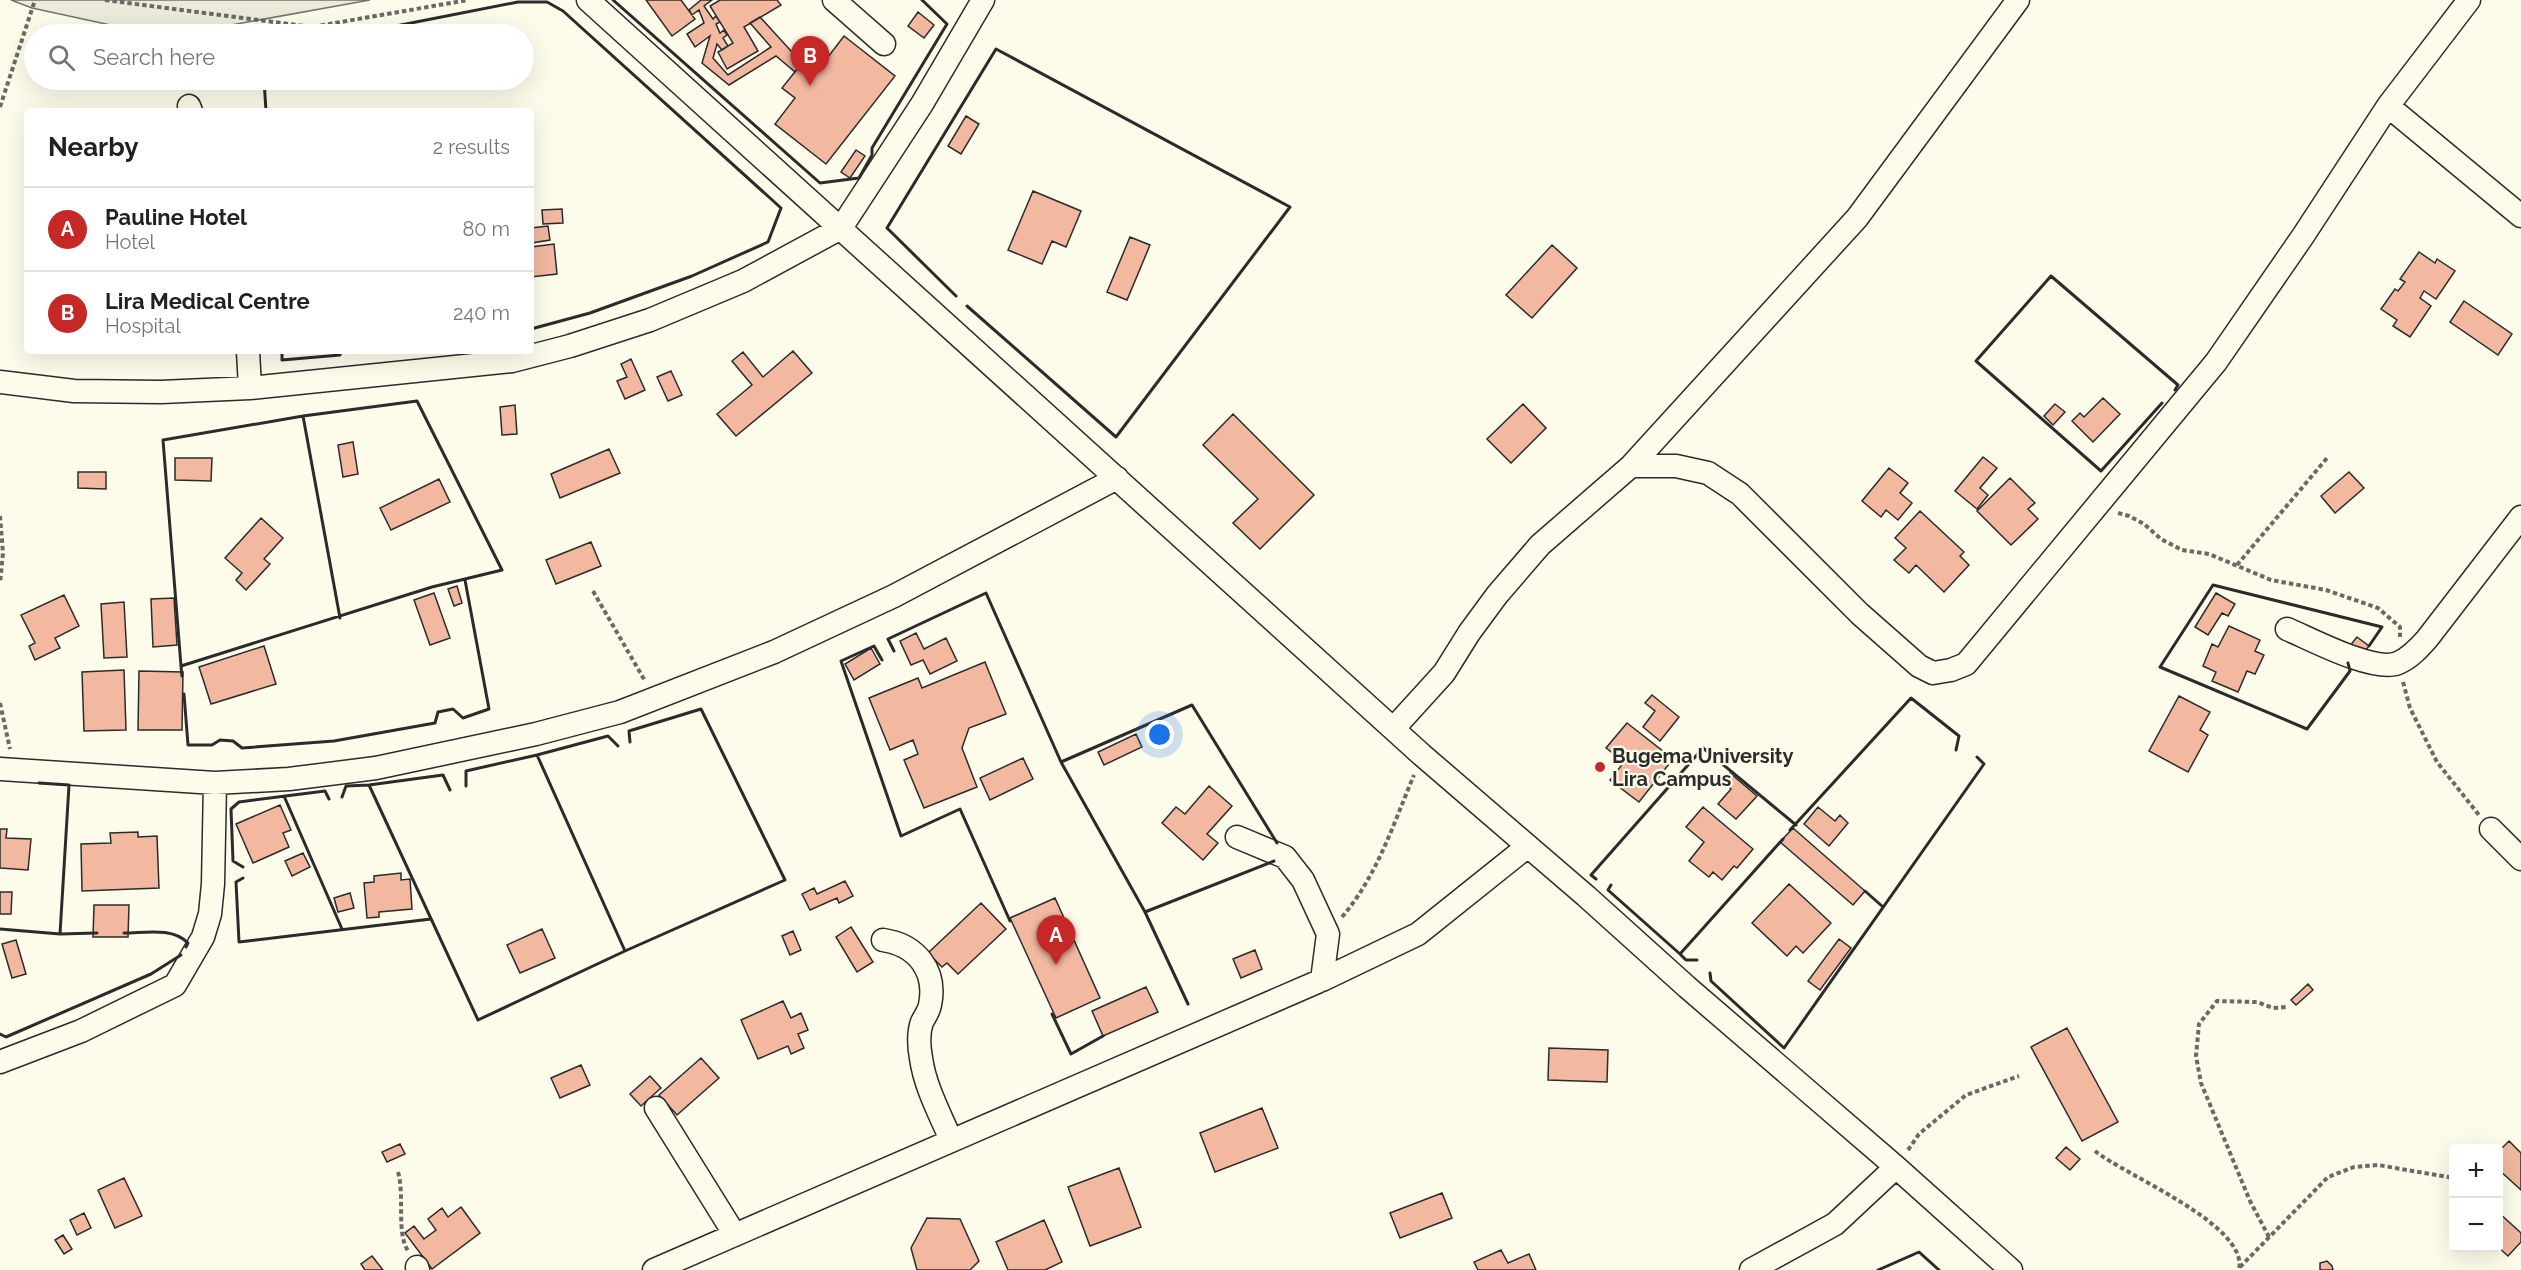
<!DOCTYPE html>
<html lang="en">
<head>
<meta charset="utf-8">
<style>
	:root { --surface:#fff; --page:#f6f6f6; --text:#202124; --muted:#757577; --line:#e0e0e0; --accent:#c62828 }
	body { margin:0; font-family:Raleway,sans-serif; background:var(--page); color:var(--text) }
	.controls { position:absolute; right:18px; bottom:18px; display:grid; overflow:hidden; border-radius:6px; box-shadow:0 6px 24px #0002 }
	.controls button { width:54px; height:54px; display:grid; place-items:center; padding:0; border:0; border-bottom:2px solid var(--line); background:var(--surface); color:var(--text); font:30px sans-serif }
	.you { position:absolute; left:1160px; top:735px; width:21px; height:21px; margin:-15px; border:4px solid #fff; border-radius:50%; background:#1a73e8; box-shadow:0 0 0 9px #1a73e833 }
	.badge { display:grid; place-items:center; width:39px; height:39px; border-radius:50%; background:var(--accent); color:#fff; font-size:20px; font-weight:700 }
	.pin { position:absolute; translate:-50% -50px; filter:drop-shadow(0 2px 3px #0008) }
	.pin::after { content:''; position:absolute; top:32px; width:21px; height:18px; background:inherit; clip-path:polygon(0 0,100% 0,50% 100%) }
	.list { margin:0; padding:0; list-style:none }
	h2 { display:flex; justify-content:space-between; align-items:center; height:78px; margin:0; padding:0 24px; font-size:26px }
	h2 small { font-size:20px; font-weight:400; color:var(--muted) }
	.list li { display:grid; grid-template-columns:39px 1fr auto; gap:18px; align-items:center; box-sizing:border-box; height:84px; padding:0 24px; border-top:2px solid var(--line) }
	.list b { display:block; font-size:22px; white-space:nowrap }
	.list p { margin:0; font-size:20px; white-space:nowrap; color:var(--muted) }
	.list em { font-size:20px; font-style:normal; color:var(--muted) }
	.icon { flex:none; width:33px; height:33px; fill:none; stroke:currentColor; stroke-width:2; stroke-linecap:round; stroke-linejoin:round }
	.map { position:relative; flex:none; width:2521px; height:1270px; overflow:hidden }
	.search { position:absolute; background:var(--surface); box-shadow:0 6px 24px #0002; left:24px; top:24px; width:510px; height:66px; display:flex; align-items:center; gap:15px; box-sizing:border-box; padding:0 21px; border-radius:33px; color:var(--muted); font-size:22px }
	.panel { position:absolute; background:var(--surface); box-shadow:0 6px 24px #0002; left:24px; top:108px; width:510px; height:246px; border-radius:6px }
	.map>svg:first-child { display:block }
	.green { fill:#ecebdb; stroke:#74746e; stroke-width:1.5 }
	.building { fill:#f2b8a0; stroke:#2b2b2b; stroke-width:1.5 }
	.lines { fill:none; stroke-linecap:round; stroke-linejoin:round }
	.minor-casing { stroke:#2b2b2b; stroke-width:25 }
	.path { stroke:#6a6964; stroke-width:4; stroke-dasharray:4.5 3; stroke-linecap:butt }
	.minor { stroke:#fdfbea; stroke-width:22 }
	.wall { stroke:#2b2b2b; stroke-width:3 }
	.poi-dot { fill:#c62828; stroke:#fdfbea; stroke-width:2 }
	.labels { text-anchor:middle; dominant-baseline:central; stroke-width:4.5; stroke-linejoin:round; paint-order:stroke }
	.poi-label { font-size:20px; font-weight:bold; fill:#2b2b2b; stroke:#fdfbea; text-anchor:start }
</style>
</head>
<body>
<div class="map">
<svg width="2521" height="1270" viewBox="0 0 2521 1270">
	<rect width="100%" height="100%" fill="#fdfbea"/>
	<!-- green -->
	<path class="green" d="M11 0H370L181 34H152L32 8Z"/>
	<!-- building -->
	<path class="building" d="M646 0H681L695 19 672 36Z
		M701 0H712L704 6 713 19 716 16 720 22 716 24 720 33 724 30 727 35 723 38 728 46 722 50 717 44 713 58 728 75 771 47 750 23 760 17 802 63 795 72 776 56 729 85 702 63 710 36 695 47 687 34 704 23 699 10 692 15 689 10Z
		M720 0H777L781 5 744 27 758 51 727 69 718 52 733 43 710 6Z
		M918 12 934 25 924 38 908 26Z
		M844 36 895 76 826 164 775 124 795 98 782 88 802 63 812 50 825 61Z
		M966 116 979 124 961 154 948 146Z
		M856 150 865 156 850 178 841 172Z
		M1033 191 1081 211 1066 247 1052 241 1042 264 1008 250Z
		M562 209 563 223 543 224 542 210Z
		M548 226 550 240 531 243V228Z
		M1130 237 1150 245 1127 300 1107 292Z
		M554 244 557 274 531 277V247Z
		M1552 245 1577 268 1532 318 1506 295Z
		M2419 252 2435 263 2437 259 2455 271 2436 299 2424 291 2420 298 2431 306 2410 337 2393 326 2397 320 2381 309 2395 289 2398 291 2405 282 2400 279Z
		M2464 301 2512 334 2498 355 2450 322Z
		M793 351 812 373 736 436 717 414 752 385 732 361 743 352 763 377Z
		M631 359 645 390 625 399 617 381 627 377 621 364Z
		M671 371 682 395 668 401 657 377Z
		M2103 398 2120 414 2093 442 2072 421 2080 413 2084 417Z
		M1523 404 1546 428 1511 463 1487 439Z
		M2055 404 2065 412 2053 425 2044 416Z
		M515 405 517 434 502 435 500 407Z
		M1233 414 1314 495 1260 549 1233 523 1258 499 1203 445Z
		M353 442 358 474 343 477 338 445Z
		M609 449 620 473 560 498 551 474Z
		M1983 457 1997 468 1980 488 1988 495 1977 509 1955 491Z
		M175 458H212L211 481 175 480Z
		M1889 468 1908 483 1900 493 1912 503 1898 520 1886 510 1881 517 1862 501Z
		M78 472H106V489L78 488Z
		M2349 472 2364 488 2335 513 2321 496Z
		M2010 478 2035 503 2028 509 2038 519 2011 545 1977 511Z
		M439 479 450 502 391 530 380 508Z
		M1920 511 1964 552 1960 556 1969 565 1944 592 1916 565 1909 573 1894 560 1906 548 1895 538Z
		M261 518 283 538 264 559 270 564 246 590 236 580 242 573 225 558Z
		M591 542 601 566 556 584 546 560Z
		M457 586 462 603 454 606 448 589Z
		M434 593 450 638 430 645 414 600Z
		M2216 593 2235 604 2228 616 2222 613 2208 635 2195 627Z
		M64 595 79 626 55 638 60 648 35 660 29 646 35 643 21 615Z
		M174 598 177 645 153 647 151 599Z
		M124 602 127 657 104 658 101 604Z
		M2229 626 2260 640 2255 651 2264 655 2255 674 2247 671 2238 692 2212 681 2216 672 2203 666 2212 644 2218 647Z
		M916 633 924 649 946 638 957 661 930 674 923 660 911 665 900 641Z
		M2357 637 2369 646 2361 657 2349 647Z
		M264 646 276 684 211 704 199 667Z
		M871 648 880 664 854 680 845 664Z
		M985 662 1006 714 969 728 962 748 977 787 924 808 904 760 918 754 913 740 890 750 869 698 918 678 922 688Z
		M124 670 126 730 84 731 82 672Z
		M139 671 183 672 182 730H138Z
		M1652 695 1679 717 1660 741 1643 727 1655 711 1645 703Z
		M2179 696 2210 712 2200 730 2208 735 2188 772 2149 751Z
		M1627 723 1673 759 1639 802 1610 780 1624 762 1606 748Z
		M1136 734 1142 747 1104 765 1098 752Z
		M1023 758 1033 779 990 800 980 778Z
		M1730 773 1757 796 1736 819 1718 804 1731 789 1723 782Z
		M1209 786 1232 806 1207 834 1218 843 1203 860 1162 823 1176 807 1185 814Z
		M280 805 291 830 283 833 289 847 253 863 236 824Z
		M1703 807 1753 849 1737 868 1734 866 1722 880 1713 872 1709 877 1689 861 1704 842 1686 827Z
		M1818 807 1835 821 1840 815 1848 823 1829 846 1804 824Z
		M1793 828 1865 891 1853 905 1780 842Z
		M0 829H7L6 838 31 839 28 870 0 868Z
		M138 832V837L157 836 159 888 82 891 81 844 111 843 110 833Z
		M303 853 310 867 292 876 285 861Z
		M401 873V880L410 879 412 909 379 912V917L367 918 364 883 374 882V876Z
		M845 881 853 896 839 903 837 898 810 910 802 894 814 888 817 894Z
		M1789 884 1831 923 1803 953 1796 946 1787 956 1752 923Z
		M0 892H12L11 914H0Z
		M350 893 354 908 338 912 334 898Z
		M1055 898 1100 998 1056 1018 1010 918Z
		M981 903 1006 929 958 974 947 963 942 967 928 953Z
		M94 905H129L128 937H93Z
		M851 927 873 962 857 972 836 937Z
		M542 929 555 958 520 973 507 945Z
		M793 931 801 950 790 955 782 936Z
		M1839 939 1851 948 1820 990 1808 981Z
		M16 940 26 974 12 978 2 944Z
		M1255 950 1262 969 1241 978 1233 959Z
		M2308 984 2313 990 2296 1005 2291 1000Z
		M1146 987 1158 1012 1103 1036 1092 1011Z
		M783 1001 791 1018 801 1013 808 1030 798 1034 804 1048 791 1054 788 1046 758 1059 741 1020Z
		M2067 1028 2118 1122 2082 1141 2031 1047Z
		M1549 1048 1608 1050 1607 1082 1548 1080Z
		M701 1058 719 1078 677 1115 659 1095Z
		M581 1065 590 1085 560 1098 551 1078Z
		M650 1076 661 1088 641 1106 630 1094Z
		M1262 1108 1278 1148 1215 1172 1200 1133Z
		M2509 1141 2521 1153V1190L2498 1169V1152Z
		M400 1144 405 1154 387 1162 382 1152Z
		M2066 1147 2080 1159 2070 1170 2056 1158Z
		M1119 1168 1141 1227 1090 1246 1068 1187Z
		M124 1178 142 1216 115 1228 98 1190Z
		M1442 1193 1452 1218 1400 1238 1390 1213Z
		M461 1207 480 1233 432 1269 405 1233 414 1226 424 1239 436 1230 428 1219 442 1208 448 1217Z
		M2498 1212 2521 1233V1242L2508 1256 2498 1247Z
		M84 1213 91 1228 77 1235 70 1220Z
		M927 1218 960 1219 979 1261 970 1270H917L911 1248Z
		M1044 1220 1062 1262 1045 1270H1008L996 1242Z
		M63 1235 72 1249 64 1254 55 1240Z
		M1501 1250 1508 1263 1529 1254 1536 1270H1478L1474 1262Z
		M372 1256 383 1270H365L361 1264Z
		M2327 1261 2332 1266 2333 1270H2320V1263Z"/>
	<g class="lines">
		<!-- minor casing -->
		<g class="minor-casing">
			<path id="minor" d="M588 0 1422 755 1586 896 1687 987 1896 1167 2011 1270
				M834 0 884 44
				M189 106 191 111
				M2388 106 2521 216
				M248 351 250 388
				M0 382 74 391 161 392 250 388 512 361 570 346 650 320 743 281 841 228 922 104 983 0
				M1631 466H1676L1708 473 1740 494 1860 614 1919 666 1933 673 1951 670 1966 664 2216 362 2303 236 2388 106 2469 0
				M2287 629C2311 639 2374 673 2398 663 2410 658 2419 648 2427 639L2521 517
				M1394 728 1444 673 1469 633 1497 595 1540 545 1631 466 1857 218 2018 0
				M0 769 215 783 289 779 376 768 536 734 620 712 774 652 894 596 1117 478
				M2491 829 2521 859
				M1237 837 1285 857 1303 880 1328 934 1322 980
				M883 940C917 945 937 971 930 1005 929 1011 925 1016 922 1022 918 1033 919 1047 921 1058 925 1087 940 1114 951 1140
				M0 1062 81 1031 175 985 203 937 210 914 213 884 215 783
				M656 1108 735 1235
				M417 1267 418 1270
				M654 1270 1322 980 1418 934 1528 846
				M1751 1270 1835 1224 1896 1167"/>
		</g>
		<!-- path -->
		<path class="path" d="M105 0 312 27 468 0
			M0 107 35 0
			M2118 513 2129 516 2144 524 2161 539 2182 550 2209 554 2271 580 2326 590 2378 608 2400 627V637
			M0 516 3 553 0 583
			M2237 565 2327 458
			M593 591 645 681
			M2403 682 2410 708 2437 762 2479 815
			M0 703 10 749
			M1342 917C1377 876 1393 825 1414 775
			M1908 1150 1919 1134 1966 1095 2019 1076
			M2095 1151C2126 1176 2249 1225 2239 1270
			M398 1172C405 1197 396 1232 408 1251
			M2269 1237 2250 1201 2201 1083 2196 1056 2199 1024 2217 1001 2257 1002 2273 1008 2287 1007
			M2240 1267 2328 1177 2354 1167 2378 1165 2454 1178"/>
		<!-- minor -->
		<use href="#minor" class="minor"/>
		<!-- wall -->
		<path class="wall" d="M613 0 820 183 859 178 872 155V148L947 24 922 0
			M355 34 518 2H547L563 11 781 208 768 242 692 276 590 313 531 329
			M264 80 266 111
			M956 296 887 228 996 49 1290 207 1116 437 967 306
			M282 351V360L340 355 341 351
			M352 351H363
			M2162 403 2101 471 1976 361 2051 276 2178 385 2175 390
			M303 416 340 618
			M894 651 888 639 986 593 1061 762 1145 912 1188 1004
			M882 660 874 646 841 661 901 836 960 809 1010 921
			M2348 663 2350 671 2307 729 2160 667 2213 585 2382 627 2369 646
			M181 666 432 587 502 570 417 401 303 416 163 440 181 666 182 676
			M184 694 188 745H212L220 740 233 741 242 748 334 741 435 723 438 712 453 709 463 718 489 709 465 580
			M618 746 608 736 537 755 625 951 785 880 701 709 629 731 630 742
			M1061 762 1192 705 1277 843
			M369 785 478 1020 625 951
			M466 786V771L537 755
			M284 796 342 929
			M342 797 346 786 369 785 443 775 450 790
			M1790 830 1911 698 1959 736 1956 750
			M243 867 233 861 231 809 239 802 325 791 329 799
			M243 878 236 882 239 942 431 919
			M1596 879 1591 875 1703 748 1796 825
			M1611 885 1608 890 1680 954
			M1865 891 1883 907
			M1145 912 1274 861
			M0 929 60 934 69 785 39 783
			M124 933C145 933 172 927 188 943L186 947
			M60 934 97 933
			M1697 960H1686L1680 954 1783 839
			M1710 973 1711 981 1784 1048 1984 764 1977 757
			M1052 1014 1071 1054 1103 1036
			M0 1034 6 1037 151 974 181 955
			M1878 1270 1919 1252 1939 1270"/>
	</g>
	<!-- markers -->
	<circle class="poi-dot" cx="1600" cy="767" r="6"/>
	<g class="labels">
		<!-- poi labels -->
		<g class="poi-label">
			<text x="1612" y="756">Bugema University<tspan x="1612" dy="23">Lira Campus</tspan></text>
		</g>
	</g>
</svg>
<div class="controls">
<button>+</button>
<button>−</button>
</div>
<div class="you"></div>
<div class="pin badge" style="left:1056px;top:965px">A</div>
<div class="pin badge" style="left:810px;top:86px">B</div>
<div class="search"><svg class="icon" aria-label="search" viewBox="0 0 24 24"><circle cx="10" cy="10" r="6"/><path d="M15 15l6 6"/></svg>Search here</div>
<section class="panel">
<h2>Nearby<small>2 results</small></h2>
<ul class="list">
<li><span class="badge">A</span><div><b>Pauline Hotel</b><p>Hotel</p></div><em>80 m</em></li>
<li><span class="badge">B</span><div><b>Lira Medical Centre</b><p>Hospital</p></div><em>240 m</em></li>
</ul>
</section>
</div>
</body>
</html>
